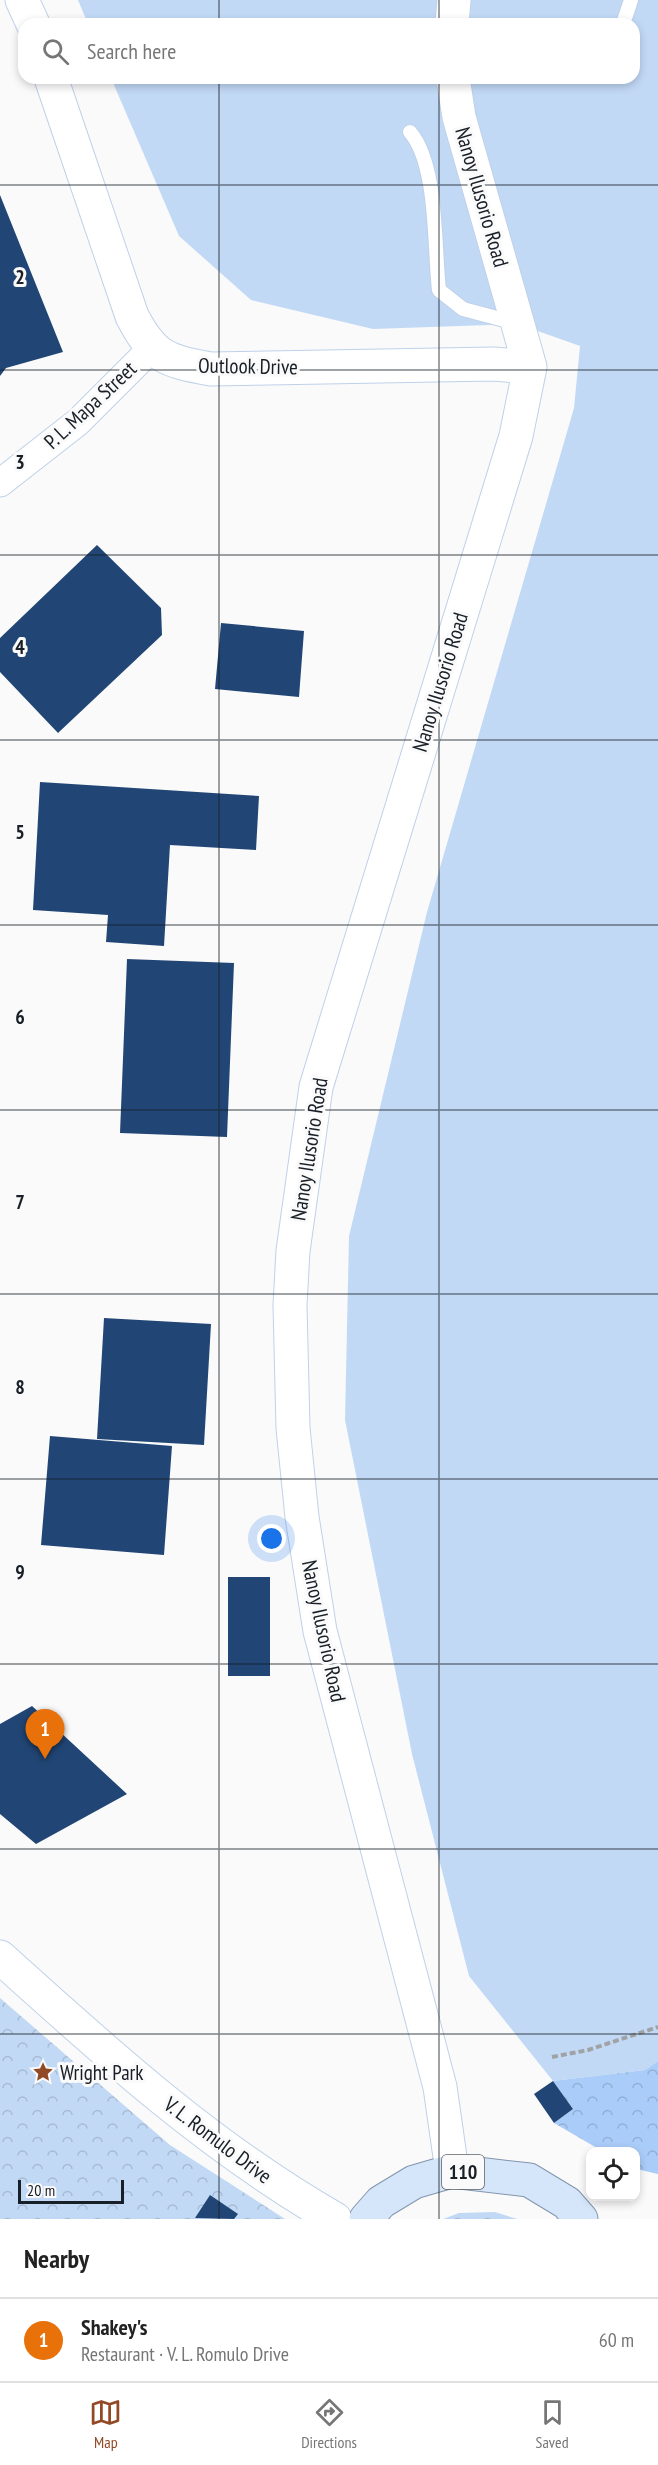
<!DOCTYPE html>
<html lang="en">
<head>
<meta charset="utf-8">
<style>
	:root { --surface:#fff; --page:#f6f6f6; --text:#222; --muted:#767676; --line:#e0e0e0; --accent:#914926 }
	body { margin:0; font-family:"PT Sans Narrow",sans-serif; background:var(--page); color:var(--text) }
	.controls { position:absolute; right:18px; bottom:18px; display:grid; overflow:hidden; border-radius:12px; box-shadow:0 3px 9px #0003 }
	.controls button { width:54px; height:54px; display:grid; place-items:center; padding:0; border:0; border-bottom:2px solid var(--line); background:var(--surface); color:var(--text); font:30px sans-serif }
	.scale { position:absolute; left:18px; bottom:15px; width:106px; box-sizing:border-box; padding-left:6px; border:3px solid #181f27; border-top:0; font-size:16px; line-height:21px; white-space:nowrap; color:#181f27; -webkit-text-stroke:4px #fafafa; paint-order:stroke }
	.you { position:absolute; left:272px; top:1539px; width:21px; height:21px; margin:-15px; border:4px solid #fff; border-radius:50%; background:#1a73e8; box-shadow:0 0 0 9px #1a73e833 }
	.badge { display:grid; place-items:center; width:39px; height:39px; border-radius:50%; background:var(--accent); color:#fff; font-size:20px; font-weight:700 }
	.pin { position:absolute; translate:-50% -50px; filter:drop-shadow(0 2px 3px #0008) }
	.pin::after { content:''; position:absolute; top:32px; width:21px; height:18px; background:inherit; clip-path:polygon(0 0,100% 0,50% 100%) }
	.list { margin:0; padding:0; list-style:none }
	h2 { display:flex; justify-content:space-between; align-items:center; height:78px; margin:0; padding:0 24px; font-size:26px }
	h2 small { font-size:20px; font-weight:400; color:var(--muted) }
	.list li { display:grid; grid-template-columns:39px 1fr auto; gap:18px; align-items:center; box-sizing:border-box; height:84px; padding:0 24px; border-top:2px solid var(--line) }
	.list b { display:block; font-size:22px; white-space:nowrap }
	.list p { margin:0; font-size:20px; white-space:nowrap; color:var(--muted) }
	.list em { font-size:20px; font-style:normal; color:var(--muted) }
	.icon { flex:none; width:33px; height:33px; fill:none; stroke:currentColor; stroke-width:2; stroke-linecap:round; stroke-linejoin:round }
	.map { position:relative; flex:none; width:658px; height:2219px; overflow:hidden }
	.search { position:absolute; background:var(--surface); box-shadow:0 3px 9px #0003; left:18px; right:18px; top:18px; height:66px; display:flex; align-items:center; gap:15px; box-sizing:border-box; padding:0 21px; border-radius:18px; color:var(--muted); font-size:22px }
	.sheet { height:162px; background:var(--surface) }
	nav { display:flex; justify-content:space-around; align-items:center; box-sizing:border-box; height:84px; border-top:2px solid var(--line); background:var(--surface); font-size:16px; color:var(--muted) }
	nav a { display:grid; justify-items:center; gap:3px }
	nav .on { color:var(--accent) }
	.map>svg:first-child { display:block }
	.grass { fill:#c2d9f6 }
	.forest { fill:url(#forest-crowns) }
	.park { fill:url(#park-crowns) }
	.building { fill:#214675 }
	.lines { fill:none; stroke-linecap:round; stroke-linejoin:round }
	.lane-casing { stroke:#bfd1e9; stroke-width:16 }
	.street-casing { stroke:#bfd1e9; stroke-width:29 }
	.secondary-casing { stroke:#bfd1e9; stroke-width:35 }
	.primary-casing { stroke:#8295ae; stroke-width:35 }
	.path { stroke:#a0a3a6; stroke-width:4; stroke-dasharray:6 3; stroke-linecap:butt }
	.lane { stroke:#fff; stroke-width:14 }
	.street { stroke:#fff; stroke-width:27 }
	.secondary { stroke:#fff; stroke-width:33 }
	.primary { stroke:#d6e6fa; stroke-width:33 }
	.grid { fill:none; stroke:#181f27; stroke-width:1.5; stroke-opacity:0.55 }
	.labels { text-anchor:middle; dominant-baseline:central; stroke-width:6; stroke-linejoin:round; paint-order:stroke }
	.shield { fill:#fafafa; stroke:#5c6166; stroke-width:1.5 }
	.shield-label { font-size:20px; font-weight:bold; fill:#181f27 }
	.street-label { font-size:21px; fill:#181f27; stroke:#fafafa }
	.poi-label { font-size:21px; fill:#181f27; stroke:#fafafa; text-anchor:start }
	.grid-label { font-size:20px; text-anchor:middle; font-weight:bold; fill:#181f27; stroke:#fafafa; stroke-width:6; stroke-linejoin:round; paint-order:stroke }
</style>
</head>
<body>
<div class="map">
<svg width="658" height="2219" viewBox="0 0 658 2219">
	<defs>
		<pattern id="forest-crowns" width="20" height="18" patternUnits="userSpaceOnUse" patternTransform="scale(1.5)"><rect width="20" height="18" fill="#aaccf8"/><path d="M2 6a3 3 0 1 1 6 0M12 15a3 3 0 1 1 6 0" fill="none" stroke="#92afd5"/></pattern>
		<pattern id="park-crowns" width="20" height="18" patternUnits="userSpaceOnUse" patternTransform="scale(1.5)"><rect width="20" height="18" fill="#c2d9f6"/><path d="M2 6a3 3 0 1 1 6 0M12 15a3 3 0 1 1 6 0" fill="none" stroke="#a6bad3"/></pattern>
	</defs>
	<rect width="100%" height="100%" fill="#fafafa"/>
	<!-- grass -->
	<path class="grass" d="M78 0H658V2061L645 2070 553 2081 469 1976 412 1754 345 1420 349 1236 427 912 574 408 580 346 518 324 373 329 251 300 179 236 111 78H634V24H88Z"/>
	<!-- forest -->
	<path class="forest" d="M658 2061V2174L636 2169V2152L602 2151 554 2123 573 2109 553 2081 645 2070Z"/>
	<!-- park -->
	<path class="park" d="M0 1998 170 2145 285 2219H0Z
		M495 2212 517 2219H443L459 2213Z"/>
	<!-- building -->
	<path class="building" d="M0 195 63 352 6 368 0 376Z
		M97 545 161 608 162 635 58 733 0 672V638Z
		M221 623 304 631 299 697 215 689Z
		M40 782 259 796 256 850 170 845 164 946 106 942 108 915 33 910Z
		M127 959 234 963 227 1137 120 1133Z
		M104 1318 211 1324 204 1445 97 1439Z
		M50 1436 172 1446 164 1555 41 1545Z
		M228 1577H270V1676H228Z
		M32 1706 127 1794 36 1844 0 1814V1724Z
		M553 2081 573 2109 554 2123 534 2094Z
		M210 2195 238 2214 234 2219 195 2218Z"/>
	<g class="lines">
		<!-- lane casing -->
		<g class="lane-casing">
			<path id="lane" d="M623 24 631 0
				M410 132C438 164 434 248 439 290L463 309 516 323"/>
		</g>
		<!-- street casing -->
		<g class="street-casing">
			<path id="street" d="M0 483 78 422 151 349"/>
		</g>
		<!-- secondary casing -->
		<g class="secondary-casing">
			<path id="secondary" d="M22 0 33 24
				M452 24 454 0
				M51 78 132 316C153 357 166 361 211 369L494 364 530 367
				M0 1957C105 2052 212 2149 335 2219
				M452 2171 440 2087 320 1631 302 1517 293 1428 290 1305 293 1251 316 1087 516 436 530 367 459 117 453 78"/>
		</g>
		<!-- primary casing -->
		<g class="primary-casing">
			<path id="primary" d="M366 2219 381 2202 414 2182 452 2171 529 2180 567 2203 581 2219"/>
		</g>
		<!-- path -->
		<path class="path" d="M552 2057 588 2050 658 2027"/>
		<!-- lane -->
		<use href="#lane" class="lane"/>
		<!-- street -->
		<use href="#street" class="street"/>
		<!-- secondary -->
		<use href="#secondary" class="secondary"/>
		<!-- primary -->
		<use href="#primary" class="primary"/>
	</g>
	<!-- grid -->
	<path class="grid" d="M219 0V24M439 0V24M219 78V2219M439 78V2219M0 185H658M0 370H658M0 555H658M0 740H658M0 925H658M0 1110H658M0 1294H658M0 1479H658M0 1664H658M0 1849H658M0 2034H658"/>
	<!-- icons -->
	<defs>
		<g id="sight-bare" transform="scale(1.62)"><path d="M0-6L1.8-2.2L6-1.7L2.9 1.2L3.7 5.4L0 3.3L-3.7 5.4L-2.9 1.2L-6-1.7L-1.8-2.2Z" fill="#914926" stroke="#fafafa" stroke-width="2.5" paint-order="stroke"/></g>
	</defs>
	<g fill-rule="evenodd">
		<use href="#sight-bare" x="43" y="2072"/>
	</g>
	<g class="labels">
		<!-- shield labels -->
		<rect class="shield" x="442" y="2155" width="42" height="34" rx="4.5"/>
		<g class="shield-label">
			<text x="463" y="2172">110</text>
		</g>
		<!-- street labels -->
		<g class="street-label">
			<text transform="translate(482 197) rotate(74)">Nanoy Ilusorio Road</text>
			<text transform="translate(248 366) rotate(1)">Outlook Drive</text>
			<text transform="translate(90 405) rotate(-43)">P. L. Mapa Street</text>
			<text transform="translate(440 682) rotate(-73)">Nanoy Ilusorio Road</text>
			<text transform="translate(309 1149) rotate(-81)">Nanoy Ilusorio Road</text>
			<text transform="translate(324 1631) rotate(78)">Nanoy Ilusorio Road</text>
			<text transform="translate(218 2140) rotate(37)">V. L. Romulo Drive</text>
		</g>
		<!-- poi labels -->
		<g class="poi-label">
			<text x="60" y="2072">Wright Park</text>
		</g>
	</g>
	<g class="grid-label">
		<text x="20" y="284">2</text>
		<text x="20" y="469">3</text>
		<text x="20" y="654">4</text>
		<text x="20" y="839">5</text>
		<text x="20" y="1024">6</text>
		<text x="20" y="1209">7</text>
		<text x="20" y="1394">8</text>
		<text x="20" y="1579">9</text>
	</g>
</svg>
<div class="controls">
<button><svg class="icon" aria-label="locate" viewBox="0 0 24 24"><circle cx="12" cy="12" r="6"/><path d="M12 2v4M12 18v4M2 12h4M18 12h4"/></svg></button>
</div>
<div class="scale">20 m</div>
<div class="you"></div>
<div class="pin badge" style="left:45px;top:1759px;background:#e8710a">1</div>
<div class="search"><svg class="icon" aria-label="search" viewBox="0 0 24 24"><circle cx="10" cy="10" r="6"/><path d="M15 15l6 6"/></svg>Search here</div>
</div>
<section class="sheet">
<h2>Nearby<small></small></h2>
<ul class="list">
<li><span class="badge" style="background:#e8710a">1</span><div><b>Shakey's</b><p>Restaurant · V. L. Romulo Drive</p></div><em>60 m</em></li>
</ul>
</section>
<nav>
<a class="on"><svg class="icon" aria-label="map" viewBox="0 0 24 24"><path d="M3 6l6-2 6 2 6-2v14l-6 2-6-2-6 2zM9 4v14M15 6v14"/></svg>Map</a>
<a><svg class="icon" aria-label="directions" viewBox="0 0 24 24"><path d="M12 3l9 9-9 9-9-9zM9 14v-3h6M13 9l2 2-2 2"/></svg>Directions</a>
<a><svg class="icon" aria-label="saved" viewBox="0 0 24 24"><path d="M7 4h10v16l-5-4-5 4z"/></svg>Saved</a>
</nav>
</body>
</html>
